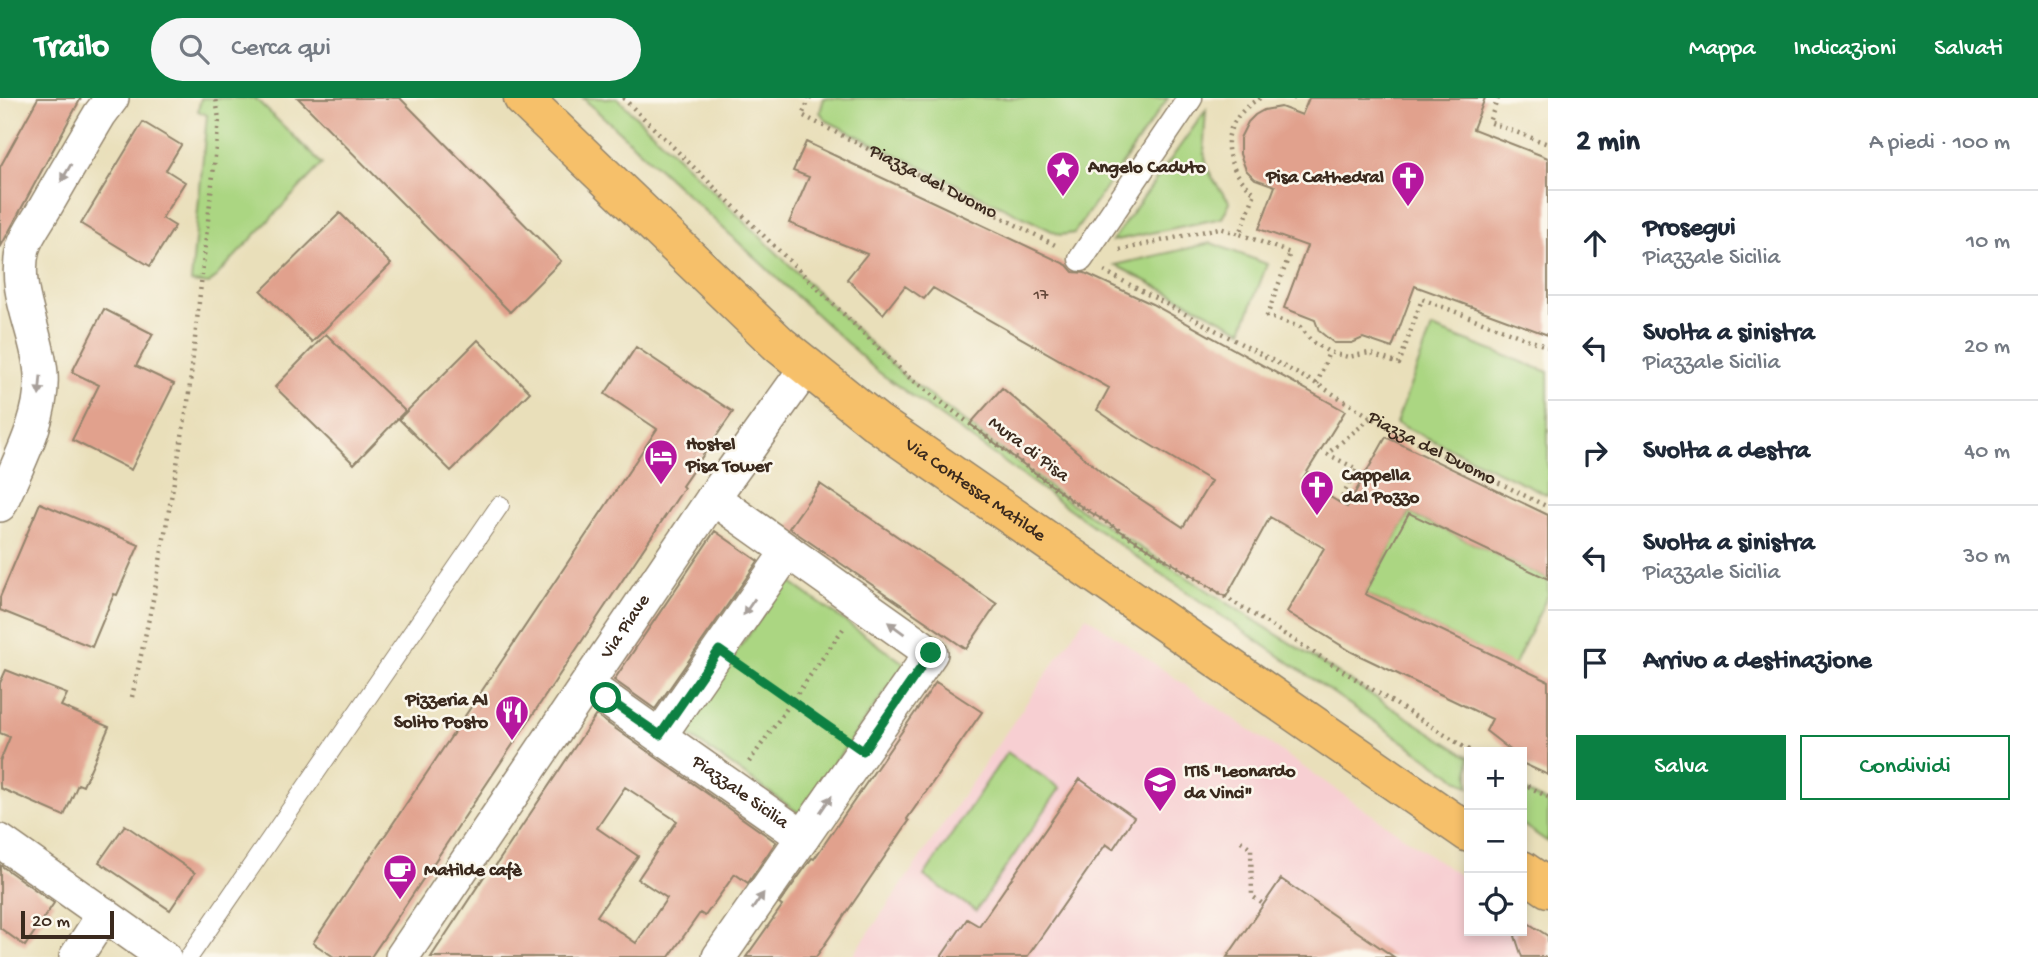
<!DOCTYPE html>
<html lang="it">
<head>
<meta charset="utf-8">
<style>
	:root { --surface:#fff; --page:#f6f6f7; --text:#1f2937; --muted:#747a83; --line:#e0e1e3; --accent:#0b8043 }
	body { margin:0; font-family:"Gochi Hand",sans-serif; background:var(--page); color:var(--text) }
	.controls { position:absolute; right:21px; bottom:21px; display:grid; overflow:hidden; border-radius:0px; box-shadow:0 4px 10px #0003 }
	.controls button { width:63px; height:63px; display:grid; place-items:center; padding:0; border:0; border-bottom:2px solid var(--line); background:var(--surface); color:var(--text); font:35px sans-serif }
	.scale { position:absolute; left:21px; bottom:18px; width:93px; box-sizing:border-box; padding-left:7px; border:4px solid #3b2a1e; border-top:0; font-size:19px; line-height:24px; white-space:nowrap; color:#3b2a1e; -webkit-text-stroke:5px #fbf7ec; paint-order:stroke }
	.stop { position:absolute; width:21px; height:21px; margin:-16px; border:5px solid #0b8043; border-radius:50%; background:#fff }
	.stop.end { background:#0b8043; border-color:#fff; box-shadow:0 2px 7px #0008 }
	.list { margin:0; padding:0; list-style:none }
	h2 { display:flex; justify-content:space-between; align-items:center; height:91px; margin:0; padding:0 28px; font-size:30px }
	h2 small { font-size:23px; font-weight:400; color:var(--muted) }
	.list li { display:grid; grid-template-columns:46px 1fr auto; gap:21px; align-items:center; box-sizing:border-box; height:105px; padding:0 28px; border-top:2px solid var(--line) }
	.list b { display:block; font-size:26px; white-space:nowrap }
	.list p { margin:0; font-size:23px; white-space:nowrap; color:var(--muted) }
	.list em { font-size:23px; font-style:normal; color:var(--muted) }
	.actions { display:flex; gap:14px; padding:21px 28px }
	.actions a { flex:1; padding:16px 0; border:2px solid var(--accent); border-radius:0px; text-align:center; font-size:24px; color:var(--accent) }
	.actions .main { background:var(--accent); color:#fff }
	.icon { flex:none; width:38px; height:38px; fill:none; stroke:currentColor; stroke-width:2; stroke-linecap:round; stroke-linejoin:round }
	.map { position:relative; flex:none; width:1548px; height:859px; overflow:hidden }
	header { display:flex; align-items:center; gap:42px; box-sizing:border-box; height:98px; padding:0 35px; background:var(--accent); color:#fff }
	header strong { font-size:33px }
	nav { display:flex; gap:38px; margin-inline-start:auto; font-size:24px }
	.search { width:490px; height:63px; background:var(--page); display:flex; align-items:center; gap:18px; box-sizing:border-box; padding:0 24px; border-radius:38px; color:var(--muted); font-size:26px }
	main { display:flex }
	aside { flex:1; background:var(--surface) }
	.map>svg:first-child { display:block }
	.built { fill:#f7cfd2 }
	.green { fill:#abd682; stroke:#738050; stroke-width:2 }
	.building { fill:#e1a18d; fill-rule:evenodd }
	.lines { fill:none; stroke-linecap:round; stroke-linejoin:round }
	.service-casing { stroke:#92846c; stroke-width:20 }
	.pedestrian-casing { stroke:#92846c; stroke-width:27 }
	.minor-casing { stroke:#92846c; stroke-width:36 }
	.primary-casing { stroke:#92846c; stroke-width:41 }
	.path { stroke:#92846c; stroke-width:4.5; stroke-dasharray:2 5; stroke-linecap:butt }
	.service { stroke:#fff; stroke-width:18 }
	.pedestrian { stroke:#fff; stroke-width:24 }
	.minor { stroke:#fff; stroke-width:33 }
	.primary { stroke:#f6c06b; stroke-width:38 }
	.oneway { fill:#a79f9a }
	.route { stroke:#0b8043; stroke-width:9 }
	.labels { text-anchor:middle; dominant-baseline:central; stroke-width:5; stroke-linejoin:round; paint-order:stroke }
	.number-label { font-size:16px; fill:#64483a }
	.poi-label { font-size:19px; font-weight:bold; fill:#3b2a1e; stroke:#fbf7ec; text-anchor:start }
	.street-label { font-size:19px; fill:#3b2a1e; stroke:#fbf7ec }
</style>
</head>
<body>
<header>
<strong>Trailo</strong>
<div class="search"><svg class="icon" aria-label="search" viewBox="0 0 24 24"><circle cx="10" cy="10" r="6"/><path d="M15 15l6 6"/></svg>Cerca qui</div>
<nav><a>Mappa</a><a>Indicazioni</a><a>Salvati</a></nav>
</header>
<main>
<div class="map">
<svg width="1548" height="859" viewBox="0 0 1548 859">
	<rect width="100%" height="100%" fill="#fbf7ec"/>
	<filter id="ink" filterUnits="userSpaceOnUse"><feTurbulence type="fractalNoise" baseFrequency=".0143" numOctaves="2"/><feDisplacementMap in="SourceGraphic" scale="14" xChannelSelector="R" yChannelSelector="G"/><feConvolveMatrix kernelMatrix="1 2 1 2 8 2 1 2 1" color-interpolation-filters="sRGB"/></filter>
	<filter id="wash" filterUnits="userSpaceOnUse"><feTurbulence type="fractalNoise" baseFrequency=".00686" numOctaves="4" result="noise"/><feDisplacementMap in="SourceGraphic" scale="28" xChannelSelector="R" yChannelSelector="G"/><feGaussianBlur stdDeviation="1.57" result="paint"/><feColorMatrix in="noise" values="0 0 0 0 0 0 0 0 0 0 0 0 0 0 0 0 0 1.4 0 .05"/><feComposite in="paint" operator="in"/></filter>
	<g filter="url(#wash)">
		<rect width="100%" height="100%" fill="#e9dfba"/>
		<!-- built -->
		<path class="built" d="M1086 518 1469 784V833H1522V820L1548 838V859H852Z"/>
		<!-- green -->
		<path class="green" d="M201 0H255L322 66 209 186 191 184 207 17 198 13Z
			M583 0H617L904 278 1069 404 1469 659V689L1145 465 877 273Z
			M824 0H1168L1074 135 1060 137 827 23 820 14Z
			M1206 12C1203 56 1200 69 1230 104L1222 120 1112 143Z
			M1211 145 1267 166 1242 232 1115 167Z
			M1432 230 1548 274V397L1396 325Z
			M1409 415 1548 481V497L1514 568 1365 496Z
			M787 482 905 566 799 715 681 632Z
			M1007 654 1060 690 976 813 924 778Z
			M1522 692 1548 705V744L1522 726Z"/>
		<g id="blocks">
			<!-- building -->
			<path class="building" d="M38 0H81L0 150V69Z
				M298 0H400L561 163 510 214Z
				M1309 0H1485L1473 31 1548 60V237L1415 188 1392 250 1363 240 1352 245H1334L1319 233 1315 222 1284 210 1307 148 1259 131 1275 88 1255 81 1246 72 1240 56V40L1248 24 1255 17 1264 12 1281 9 1302 17Z
				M143 24 181 47 166 72 185 84 162 120 175 128 150 168 81 126Z
				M806 44 1067 167 1073 174 1085 175 1152 206 1345 313 1302 382 1347 409 1386 339 1548 417V481L1409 415 1365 496 1548 583V677L1522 665V654H1513L1486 633 1492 621 1352 554 1287 514 1324 450 1270 419 1226 499 1071 402 970 326 1002 290 1107 379 1183 429 1211 383 1132 336 1097 312 1109 290 933 190 924 201 905 188 883 216 847 181 867 156 789 125 809 79 793 73Z
				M340 115 391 166 312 244 261 193Z
				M104 211 153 236 136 268 174 286 131 372 72 342 99 287 72 274Z
				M326 236 405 313 354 366 275 289Z
				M478 242 530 294 451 373 399 321Z
				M636 249 733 314 682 388 684 390 371 859H334L313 845 657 331 605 296Z
				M820 386 997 506 966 551 789 430Z
				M40 405 139 447 117 497 114 496 92 549 0 512V499Z
				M715 433 758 463 655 611 614 582Z
				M6 572 67 596 61 608 109 629 83 688 78 686 64 718 0 690V663L10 639 0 635V585Z
				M936 584 982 614 907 721 909 723 836 830 816 859H746L782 808 779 806 812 760 814 761Z
				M596 617 776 744 748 785 735 776 705 818 700 815 669 859H431L489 771 492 773ZM625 689 677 723 638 781 667 800 636 845 597 818 638 758 597 730Z
				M1080 681 1134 719 1113 751 1106 746 1027 859H941L967 821 979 828Z
				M125 727 195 775 170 812 99 764Z
				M0 767 54 805 25 848 0 830Z
				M1281 781 1394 859H1227Z
				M1525 823 1548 838V859H1522L1515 838 1518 833H1522Z"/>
		</g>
	</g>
	<g filter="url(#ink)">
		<use href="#blocks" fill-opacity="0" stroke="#92846c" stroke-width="2"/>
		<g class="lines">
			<!-- service casing -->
			<g class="service-casing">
				<path id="service" d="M189 859 500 407"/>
			</g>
			<!-- pedestrian casing -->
			<g class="pedestrian-casing">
				<path id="pedestrian" d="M1081 161 1190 0"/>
			</g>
			<!-- minor casing -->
			<g class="minor-casing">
				<g id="minor">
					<path d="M0 407C17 367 44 320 41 276 38 233 12 194 23 150 27 136 39 121 46 108 64 77 82 46 100 16L112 0"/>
					<path id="s3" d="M587 587 803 739 931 555 713 400"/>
					<path d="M660 637 788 453"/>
					<path d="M0 743 164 859"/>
					<path d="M76 859 104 816"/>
					<path id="s4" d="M402 859 713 400 806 270"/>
					<path d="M719 859 803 739"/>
				</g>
			</g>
			<!-- primary casing -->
			<g class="primary-casing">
				<g id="primary">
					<path id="s5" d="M523 0 780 247 876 324 1469 735"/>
					<path d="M1522 772 1548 790"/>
				</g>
			</g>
			<!-- path -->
			<g class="path">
				<path d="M623 0 906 277 970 326 1071 402 1472 654"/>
				<path id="s1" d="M810 0 802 17 1059 149"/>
				<path d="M1260 0C1218 24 1218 65 1255 95L1240 136 1290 155 1267 218 1300 229 1312 244 1329 254 1348 259 1369 255 1399 266 1422 201 1548 249"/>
				<path d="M1293 0H1295"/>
				<path d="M1498 0 1489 24 1548 46"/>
				<path d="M1120 152 1219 130 1240 136"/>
				<path id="s2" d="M1104 173 1317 286 1390 331 1548 409"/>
				<path d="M1317 286 1329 254"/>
				<path d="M1339 405 1357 371 1327 356 1371 320"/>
				<path d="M743 569 836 634"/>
				<path d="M132 599 154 497 188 304 219 22 216 0"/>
				<path d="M749 664 843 531"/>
				<path d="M1522 685 1548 699"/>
				<path d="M1241 743 1251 750 1252 798 1263 806"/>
			</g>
			<!-- service -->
			<use href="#service" class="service"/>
			<!-- pedestrian -->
			<use href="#pedestrian" class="pedestrian"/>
			<!-- minor -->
			<use href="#minor" class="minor"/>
			<!-- primary -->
			<use href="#primary" class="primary"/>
		</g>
		<!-- one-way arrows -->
		<defs><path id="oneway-solid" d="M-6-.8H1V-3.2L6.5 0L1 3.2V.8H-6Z" transform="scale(1.75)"/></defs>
		<g class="oneway">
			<use href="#oneway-solid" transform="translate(66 75) rotate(120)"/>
			<use href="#oneway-solid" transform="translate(40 288) rotate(95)"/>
			<use href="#oneway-solid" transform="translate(749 509) rotate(125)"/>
			<use href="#oneway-solid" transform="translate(896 530) rotate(-144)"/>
			<use href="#oneway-solid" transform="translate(826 706) rotate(-55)"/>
			<use href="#oneway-solid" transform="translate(758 803) rotate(-55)"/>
		</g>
	</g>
	<g class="lines" filter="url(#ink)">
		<!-- route -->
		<path class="route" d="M606 600 660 637 719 552 863 653 931 555"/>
	</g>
	<!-- icons -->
	<defs>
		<g id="sight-pin" transform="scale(1.75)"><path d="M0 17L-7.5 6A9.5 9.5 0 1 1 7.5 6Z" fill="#b5179e" stroke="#fbf7ec"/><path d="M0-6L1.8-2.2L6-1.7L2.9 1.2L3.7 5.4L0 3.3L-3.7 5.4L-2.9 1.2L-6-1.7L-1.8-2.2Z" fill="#fff"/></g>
		<g id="church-pin" transform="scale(1.75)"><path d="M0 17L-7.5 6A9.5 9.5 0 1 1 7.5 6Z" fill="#b5179e" stroke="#fbf7ec"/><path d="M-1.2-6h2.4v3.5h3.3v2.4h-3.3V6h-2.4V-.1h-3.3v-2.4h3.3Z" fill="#fff"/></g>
		<g id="hotel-pin" transform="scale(1.75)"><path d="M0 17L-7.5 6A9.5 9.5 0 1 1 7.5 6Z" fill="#b5179e" stroke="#fbf7ec"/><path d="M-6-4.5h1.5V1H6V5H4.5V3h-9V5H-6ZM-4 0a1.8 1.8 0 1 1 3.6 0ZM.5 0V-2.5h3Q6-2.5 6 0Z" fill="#fff"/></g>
		<g id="restaurant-pin" transform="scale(1.75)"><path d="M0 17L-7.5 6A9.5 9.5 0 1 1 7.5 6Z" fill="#b5179e" stroke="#fbf7ec"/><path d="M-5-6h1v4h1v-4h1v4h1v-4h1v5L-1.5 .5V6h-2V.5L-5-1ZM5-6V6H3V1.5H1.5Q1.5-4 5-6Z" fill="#fff"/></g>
		<g id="school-pin" transform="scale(1.75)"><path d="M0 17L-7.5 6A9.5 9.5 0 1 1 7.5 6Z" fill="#b5179e" stroke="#fbf7ec"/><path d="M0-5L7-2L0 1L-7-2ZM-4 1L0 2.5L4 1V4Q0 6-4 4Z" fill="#fff"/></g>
		<g id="cafe-pin" transform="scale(1.75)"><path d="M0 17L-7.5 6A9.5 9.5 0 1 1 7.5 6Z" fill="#b5179e" stroke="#fbf7ec"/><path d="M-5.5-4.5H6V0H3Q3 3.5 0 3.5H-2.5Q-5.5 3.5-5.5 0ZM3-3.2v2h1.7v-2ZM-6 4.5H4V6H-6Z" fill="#fff"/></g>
	</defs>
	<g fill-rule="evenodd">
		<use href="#sight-pin" x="1063" y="70"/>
		<use href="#church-pin" x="1408" y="80"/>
		<use href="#hotel-pin" x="661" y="358"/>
		<use href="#church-pin" x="1317" y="389"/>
		<use href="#restaurant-pin" x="512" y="614"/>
		<use href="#school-pin" x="1160" y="685"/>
		<use href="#cafe-pin" x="400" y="773"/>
	</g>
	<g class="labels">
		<!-- number labels -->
		<g class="number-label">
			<text x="1041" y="198">17</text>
		</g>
		<!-- poi labels -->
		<g class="poi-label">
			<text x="1088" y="70">Angelo Caduto</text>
			<text x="1384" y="80" text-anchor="end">Pisa Cathedral</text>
			<text x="686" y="347">Hostel<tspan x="686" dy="22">Pisa Tower</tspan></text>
			<text x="1342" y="378">Cappella<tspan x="1342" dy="22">dal Pozzo</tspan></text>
			<text x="488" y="603" text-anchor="end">Pizzeria Al<tspan x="488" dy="22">Solito Posto</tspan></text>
			<text x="1184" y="674">ITIS "Leonardo<tspan x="1184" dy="22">da Vinci"</tspan></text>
			<text x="424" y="773">Matilde cafè</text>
		</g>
		<!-- street labels -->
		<g class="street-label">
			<text stroke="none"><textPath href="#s1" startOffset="166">Piazza del Duomo</textPath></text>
			<text stroke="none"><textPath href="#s2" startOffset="373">Piazza del Duomo</textPath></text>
			<text transform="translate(1028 352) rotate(37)">Mura di Pisa</text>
			<text stroke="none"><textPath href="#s5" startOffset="600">Via Contessa Matilde</textPath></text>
			<text stroke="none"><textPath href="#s4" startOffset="399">Via Piave</textPath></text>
			<text stroke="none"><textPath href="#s3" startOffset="187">Piazzale Sicilia</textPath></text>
		</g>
	</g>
</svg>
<div class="controls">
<button>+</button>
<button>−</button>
<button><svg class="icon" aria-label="locate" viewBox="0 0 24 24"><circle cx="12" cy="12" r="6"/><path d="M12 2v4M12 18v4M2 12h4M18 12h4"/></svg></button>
</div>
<div class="scale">20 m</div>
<div class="stop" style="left:606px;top:600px"></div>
<div class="stop end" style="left:931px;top:555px"></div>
</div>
<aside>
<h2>2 min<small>A piedi · 100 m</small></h2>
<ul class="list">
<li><svg class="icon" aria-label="ahead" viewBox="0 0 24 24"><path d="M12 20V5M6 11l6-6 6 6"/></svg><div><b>Prosegui</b><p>Piazzale Sicilia</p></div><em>10 m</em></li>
<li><svg class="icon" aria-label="left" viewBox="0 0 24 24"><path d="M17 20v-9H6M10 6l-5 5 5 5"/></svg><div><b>Svolta a sinistra</b><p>Piazzale Sicilia</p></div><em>20 m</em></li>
<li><svg class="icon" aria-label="right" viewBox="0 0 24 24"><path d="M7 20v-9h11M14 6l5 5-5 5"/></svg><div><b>Svolta a destra</b></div><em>40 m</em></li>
<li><svg class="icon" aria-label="left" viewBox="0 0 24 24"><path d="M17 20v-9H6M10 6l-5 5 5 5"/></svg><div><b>Svolta a sinistra</b><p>Piazzale Sicilia</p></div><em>30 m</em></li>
<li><svg class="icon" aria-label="arrive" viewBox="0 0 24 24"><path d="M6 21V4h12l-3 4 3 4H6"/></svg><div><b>Arrivo a destinazione</b></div></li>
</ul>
<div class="actions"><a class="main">Salva</a><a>Condividi</a></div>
</aside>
</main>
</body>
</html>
